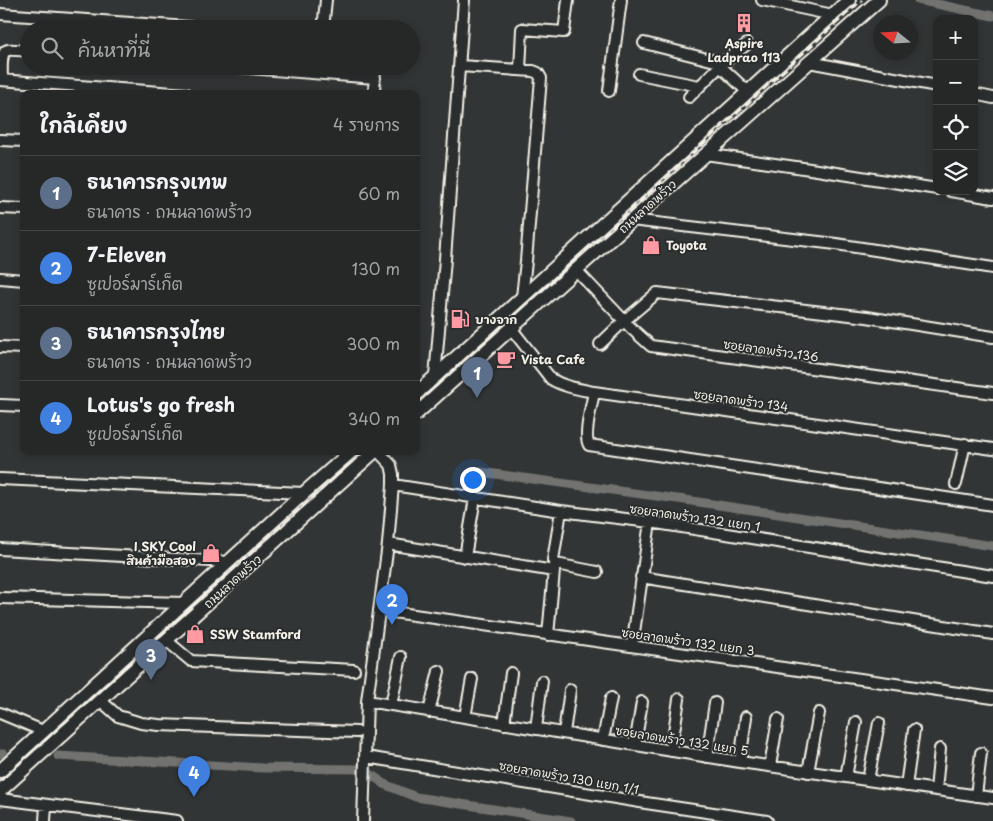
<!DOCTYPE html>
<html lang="th">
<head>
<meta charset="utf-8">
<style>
	:root { --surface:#262828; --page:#2e3030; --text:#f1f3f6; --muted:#a4a6a8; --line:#424445; --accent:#ff9aa2 }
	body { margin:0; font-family:"Playpen Sans","Playpen Sans Thai",sans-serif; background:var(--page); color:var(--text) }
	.controls { position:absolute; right:15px; top:15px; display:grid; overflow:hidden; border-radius:10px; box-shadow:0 2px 8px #0003 }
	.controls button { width:45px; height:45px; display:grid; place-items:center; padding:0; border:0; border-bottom:1px solid var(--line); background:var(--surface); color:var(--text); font:25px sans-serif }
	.compass { position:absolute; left:873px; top:15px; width:45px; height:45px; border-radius:50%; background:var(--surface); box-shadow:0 2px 8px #0003; rotate:288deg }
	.you { position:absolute; left:472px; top:479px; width:18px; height:18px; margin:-12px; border:4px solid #fff; border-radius:50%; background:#1a73e8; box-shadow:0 0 0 8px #1a73e833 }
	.badge { display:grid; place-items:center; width:32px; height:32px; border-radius:50%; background:var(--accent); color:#fff; font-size:16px; font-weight:700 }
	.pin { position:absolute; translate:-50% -41px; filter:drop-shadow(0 1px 2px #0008) }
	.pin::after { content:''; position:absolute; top:26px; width:18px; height:15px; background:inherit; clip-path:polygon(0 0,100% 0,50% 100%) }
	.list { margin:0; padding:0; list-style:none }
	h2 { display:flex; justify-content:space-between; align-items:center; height:65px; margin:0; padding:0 20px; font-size:21px }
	h2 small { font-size:16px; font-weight:400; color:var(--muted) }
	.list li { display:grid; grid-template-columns:32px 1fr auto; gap:15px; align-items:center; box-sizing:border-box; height:75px; padding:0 20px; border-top:1px solid var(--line) }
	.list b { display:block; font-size:19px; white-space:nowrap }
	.list p { margin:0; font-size:16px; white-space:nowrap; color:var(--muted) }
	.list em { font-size:16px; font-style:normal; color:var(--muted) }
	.icon { flex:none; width:28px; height:28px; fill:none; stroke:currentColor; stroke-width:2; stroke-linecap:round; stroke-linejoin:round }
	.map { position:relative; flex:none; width:993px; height:821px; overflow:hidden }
	.search { position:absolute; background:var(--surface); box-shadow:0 2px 8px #0003; left:20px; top:20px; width:400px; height:55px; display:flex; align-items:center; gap:12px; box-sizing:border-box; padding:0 18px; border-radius:28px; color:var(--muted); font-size:19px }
	.panel { position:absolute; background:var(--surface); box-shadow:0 2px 8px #0003; left:20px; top:90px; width:400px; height:365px; border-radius:10px }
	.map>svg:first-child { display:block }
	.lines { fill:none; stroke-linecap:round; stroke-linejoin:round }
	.canal { stroke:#727370; stroke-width:9 }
	.minor-casing { stroke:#f4f1e8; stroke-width:14 }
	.major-casing { stroke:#f4f1e8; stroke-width:16 }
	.minor { stroke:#2a2d2e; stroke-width:10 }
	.major { stroke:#2a2d2e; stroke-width:12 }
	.rail { stroke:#f4f1e8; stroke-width:2.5; stroke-dasharray:8 4; stroke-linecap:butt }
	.labels { text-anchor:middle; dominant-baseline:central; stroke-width:4; stroke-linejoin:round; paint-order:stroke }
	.poi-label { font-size:12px; font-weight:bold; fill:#f4f1e8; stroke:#2a2d2e; text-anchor:start }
	.street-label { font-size:12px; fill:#f4f1e8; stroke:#2a2d2e }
</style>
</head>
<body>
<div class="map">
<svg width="993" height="821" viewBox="0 0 993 821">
	<rect width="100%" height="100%" fill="#323535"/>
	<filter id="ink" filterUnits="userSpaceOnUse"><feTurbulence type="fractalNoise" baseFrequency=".02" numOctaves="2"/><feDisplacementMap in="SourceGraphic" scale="10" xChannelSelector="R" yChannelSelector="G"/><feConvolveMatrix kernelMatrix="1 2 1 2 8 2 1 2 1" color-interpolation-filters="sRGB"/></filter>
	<g filter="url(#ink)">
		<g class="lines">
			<!-- canal -->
			<path class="canal" d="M918 0 993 16
				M473 471 685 500 993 546
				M0 754H3
				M58 756 263 768 363 769 386 785 416 797 571 821"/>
			<!-- minor casing -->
			<g class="minor-casing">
				<path id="minor" d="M762 0 833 15
					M0 14 218 29
					M323 29 326 0
					M644 43 723 63
					M809 62 937 86
					M224 66 375 78
					M460 66 533 71 538 73 541 78 526 261 522 297
					M720 66 748 92
					M520 70 522 29 564 32 568 0
					M639 74 699 86
					M0 80 187 94
					M2 80C2 73 0 51 8 50 14 49 23 51 29 51
					M609 91 621 0
					M374 94 375 66
					M974 94 993 98
					M689 97 723 63 747 44
					M0 140 24 141
					M705 154 817 170 937 189
					M951 191 993 198
					M0 208 24 209
					M631 220 836 244 993 268
					M576 270 632 329 651 346 993 393
					M0 278 24 280
					M511 328 551 379C564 387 579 389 594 392L993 449
					M600 344 624 321 657 293 867 317 993 337
					M0 347 24 348
					M435 377 445 259 464 0
					M594 392C592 404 583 436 589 445L993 505
					M0 405 24 406
					M0 479 304 493
					M956 484 965 444
					M393 485 561 511 650 522 993 576
					M561 511 553 560 556 564 597 572
					M388 544 554 571 548 635
					M0 549 228 562
					M465 557 475 498
					M641 577 993 634
					M0 598 184 603
					M379 610 993 698
					M166 640 191 661 354 670
					M632 646 650 522
					M100 700 118 716 141 723 159 725 357 732
					M367 701 740 762 993 798
					M391 705 401 657
					M429 712 439 671
					M0 713 43 731
					M465 717 472 679
					M504 724 511 673
					M536 729 542 681
					M564 733 570 690
					M603 740 611 698
					M635 745 642 702
					M671 751 679 699
					M366 757 646 803 767 821
					M707 757 715 703
					M740 762 746 717
					M770 766 778 719
					M808 772 819 713
					M846 777 856 722
					M868 780 879 723
					M906 786 914 730
					M936 790 940 749
					M976 796 981 753
					M0 799 177 821
					M45 821 46 805
					M363 821 367 701 388 544 393 485V474L391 465 378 451"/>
			</g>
			<!-- major casing -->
			<g class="major-casing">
				<path id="major" d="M416 394 849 0
					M416 414 576 270 879 0
					M0 771 304 493 352 451
					M0 791 375 451"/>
			</g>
			<!-- minor -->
			<use href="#minor" class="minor"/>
			<!-- major -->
			<use href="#major" class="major"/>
			<!-- rail -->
			<path class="rail" d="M416 404 862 0
				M0 781 364 451"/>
		</g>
	</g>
	<!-- icons -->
	<defs>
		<g id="building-bare" transform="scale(1.5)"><path d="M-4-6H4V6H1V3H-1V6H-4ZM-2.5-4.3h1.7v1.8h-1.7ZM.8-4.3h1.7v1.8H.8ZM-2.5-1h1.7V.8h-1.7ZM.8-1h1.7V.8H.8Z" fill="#ff9aa2" stroke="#2a2d2e" stroke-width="2.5" paint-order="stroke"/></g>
		<g id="shop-bare" transform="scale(1.5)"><path d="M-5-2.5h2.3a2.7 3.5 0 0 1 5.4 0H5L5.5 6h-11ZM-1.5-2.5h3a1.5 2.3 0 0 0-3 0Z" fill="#ff9aa2" stroke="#2a2d2e" stroke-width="2.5" paint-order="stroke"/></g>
		<g id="fuel-bare" transform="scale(1.5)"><path d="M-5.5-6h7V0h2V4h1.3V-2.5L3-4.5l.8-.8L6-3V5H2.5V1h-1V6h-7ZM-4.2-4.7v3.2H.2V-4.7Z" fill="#ff9aa2" stroke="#2a2d2e" stroke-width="2.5" paint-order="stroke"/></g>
		<g id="cafe-bare" transform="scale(1.5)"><path d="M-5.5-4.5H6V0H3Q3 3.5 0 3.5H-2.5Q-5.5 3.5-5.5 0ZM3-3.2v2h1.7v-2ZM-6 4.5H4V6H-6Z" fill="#ff9aa2" stroke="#2a2d2e" stroke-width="2.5" paint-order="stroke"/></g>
	</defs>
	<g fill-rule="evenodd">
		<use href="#building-bare" x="744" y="23"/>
		<use href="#shop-bare" x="651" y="245"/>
		<use href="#fuel-bare" x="460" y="319"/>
		<use href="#cafe-bare" x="506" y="359"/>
		<use href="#shop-bare" x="211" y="553"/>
		<use href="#shop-bare" x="195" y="634"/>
	</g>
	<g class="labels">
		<!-- poi labels -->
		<g class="poi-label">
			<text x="744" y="43" text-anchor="middle">Aspire<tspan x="744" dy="14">Ladprao 113</tspan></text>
			<text x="666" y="245">Toyota</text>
			<text x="475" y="319">บางจาก</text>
			<text x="521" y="359">Vista Cafe</text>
			<text x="196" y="546" text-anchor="end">I SKY Cool<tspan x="196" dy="14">สินค้ามือสอง</tspan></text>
			<text x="210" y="634">SSW Stamford</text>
		</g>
		<!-- street labels -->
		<g class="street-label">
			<text transform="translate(647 206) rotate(-42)">ถนนลาดพร้าว</text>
			<text transform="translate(771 350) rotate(8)">ซอยลาดพร้าว 136</text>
			<text transform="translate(741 400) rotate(8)">ซอยลาดพร้าว 134</text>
			<text transform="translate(695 517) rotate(8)">ซอยลาดพร้าว 132 แยก 1</text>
			<text transform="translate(232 581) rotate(-42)">ถนนลาดพร้าว</text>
			<text transform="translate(688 641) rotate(8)">ซอยลาดพร้าว 132 แยก 3</text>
			<text transform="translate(682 740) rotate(9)">ซอยลาดพร้าว 132 แยก 5</text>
			<text transform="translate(569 777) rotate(10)">ซอยลาดพร้าว 130 แยก 1/1</text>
		</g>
	</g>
</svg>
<div class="controls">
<button>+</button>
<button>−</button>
<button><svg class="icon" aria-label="locate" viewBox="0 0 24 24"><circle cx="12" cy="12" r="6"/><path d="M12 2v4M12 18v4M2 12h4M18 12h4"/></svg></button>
<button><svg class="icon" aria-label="layers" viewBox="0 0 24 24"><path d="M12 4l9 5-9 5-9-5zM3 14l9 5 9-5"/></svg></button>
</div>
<svg class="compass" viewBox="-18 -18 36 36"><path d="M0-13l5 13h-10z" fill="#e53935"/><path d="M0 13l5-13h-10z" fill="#a4a6a8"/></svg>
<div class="you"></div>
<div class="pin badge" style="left:477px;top:398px;background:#5c6f8a">1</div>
<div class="pin badge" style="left:392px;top:625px;background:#3f7fe0">2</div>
<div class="pin badge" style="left:151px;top:680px;background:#5c6f8a">3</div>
<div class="pin badge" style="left:194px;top:797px;background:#3f7fe0">4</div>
<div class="search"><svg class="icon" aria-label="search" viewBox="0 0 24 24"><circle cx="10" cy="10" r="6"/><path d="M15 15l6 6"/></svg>ค้นหาที่นี่</div>
<section class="panel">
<h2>ใกล้เคียง<small>4 รายการ</small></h2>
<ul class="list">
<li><span class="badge" style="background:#5c6f8a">1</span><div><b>ธนาคารกรุงเทพ</b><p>ธนาคาร · ถนนลาดพร้าว</p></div><em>60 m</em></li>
<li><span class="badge" style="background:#3f7fe0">2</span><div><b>7-Eleven</b><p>ซูเปอร์มาร์เก็ต</p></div><em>130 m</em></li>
<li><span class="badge" style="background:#5c6f8a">3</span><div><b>ธนาคารกรุงไทย</b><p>ธนาคาร · ถนนลาดพร้าว</p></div><em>300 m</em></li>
<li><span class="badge" style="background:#3f7fe0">4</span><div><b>Lotus's go fresh</b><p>ซูเปอร์มาร์เก็ต</p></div><em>340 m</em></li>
</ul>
</section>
</div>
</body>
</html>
